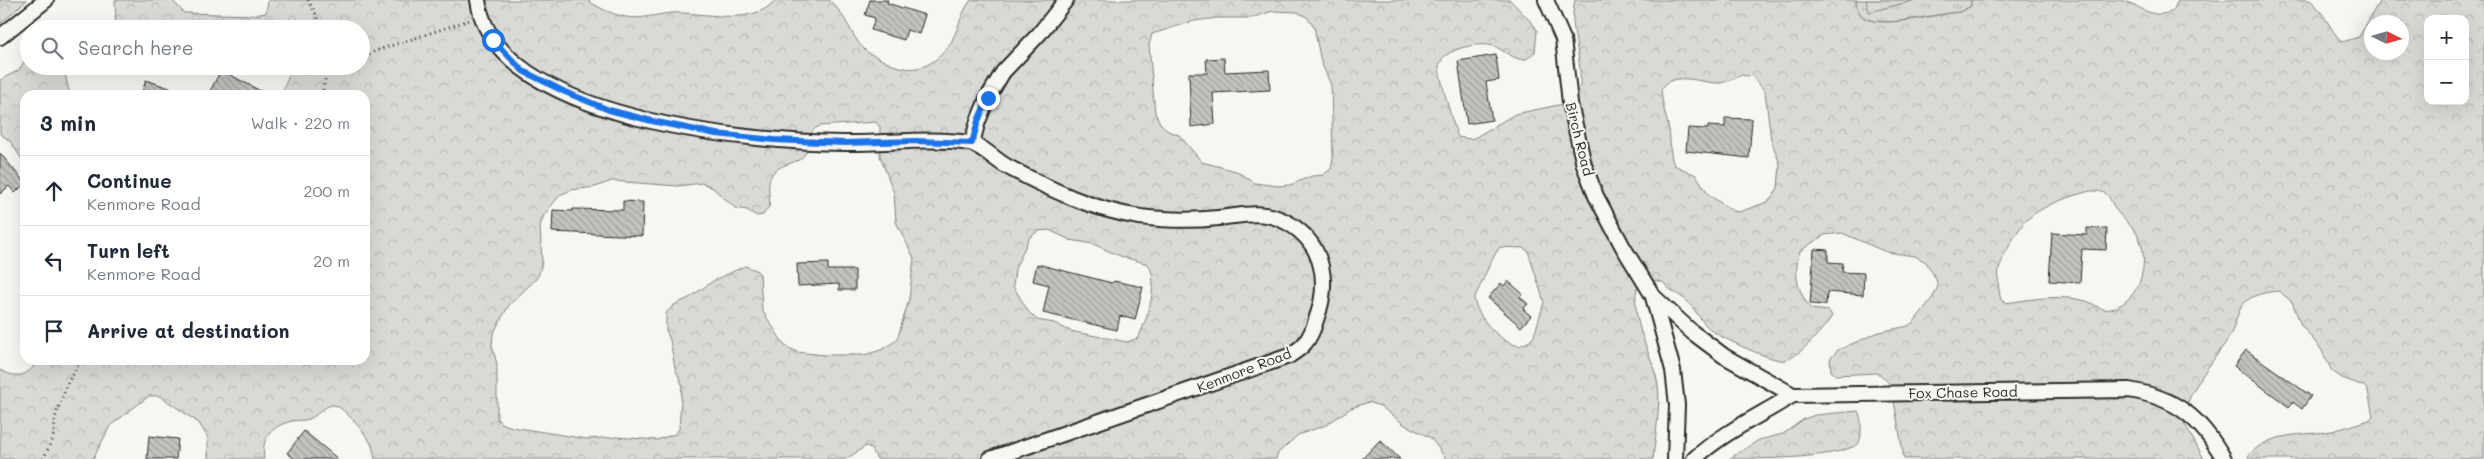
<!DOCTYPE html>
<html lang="en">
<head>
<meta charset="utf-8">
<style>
	:root { --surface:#fff; --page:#f6f6f7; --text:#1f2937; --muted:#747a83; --line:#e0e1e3 }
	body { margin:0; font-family:Mali,sans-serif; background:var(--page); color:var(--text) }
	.controls { position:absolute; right:15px; top:15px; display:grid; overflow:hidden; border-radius:10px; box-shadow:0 5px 20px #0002 }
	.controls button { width:45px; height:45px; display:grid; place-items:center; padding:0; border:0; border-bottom:1px solid var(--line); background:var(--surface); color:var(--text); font:25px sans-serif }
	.compass { position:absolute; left:2364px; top:15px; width:45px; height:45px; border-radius:50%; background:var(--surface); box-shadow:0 5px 20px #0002; rotate:95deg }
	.stop { position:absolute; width:15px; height:15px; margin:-11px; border:4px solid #1a73e8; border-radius:50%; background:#fff }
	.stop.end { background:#1a73e8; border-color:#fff; box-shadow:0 1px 5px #0008 }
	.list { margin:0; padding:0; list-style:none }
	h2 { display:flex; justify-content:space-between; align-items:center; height:65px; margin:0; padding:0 20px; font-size:21px }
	h2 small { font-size:16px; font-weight:400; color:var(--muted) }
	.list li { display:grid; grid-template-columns:32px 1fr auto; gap:15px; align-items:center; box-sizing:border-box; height:70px; padding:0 20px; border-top:1px solid var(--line) }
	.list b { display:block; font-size:19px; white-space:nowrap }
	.list p { margin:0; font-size:16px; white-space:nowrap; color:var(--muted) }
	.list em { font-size:16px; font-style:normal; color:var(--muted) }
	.icon { flex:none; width:28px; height:28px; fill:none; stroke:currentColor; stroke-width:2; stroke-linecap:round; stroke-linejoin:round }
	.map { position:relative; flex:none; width:2484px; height:459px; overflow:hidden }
	.search { position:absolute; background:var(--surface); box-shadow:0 5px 20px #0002; left:20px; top:20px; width:350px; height:55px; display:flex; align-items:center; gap:12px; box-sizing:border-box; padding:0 18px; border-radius:28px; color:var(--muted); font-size:19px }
	.panel { position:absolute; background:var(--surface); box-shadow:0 5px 20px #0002; left:20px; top:90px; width:350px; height:275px; border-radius:15px }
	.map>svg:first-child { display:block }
	.grass { fill:url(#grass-tufts); stroke:#828280 }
	.forest { fill:url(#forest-crowns); stroke:#828280; fill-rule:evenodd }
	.garden { fill:#d9d9d5; stroke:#828280 }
	.building { fill:url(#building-back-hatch); stroke:#2b2b2b }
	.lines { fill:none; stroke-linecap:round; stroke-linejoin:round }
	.minor-casing { stroke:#2b2b2b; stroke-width:18 }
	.path { stroke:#2b2b2b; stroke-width:3; stroke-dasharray:1 4; stroke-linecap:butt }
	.minor { stroke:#f6f6f2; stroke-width:14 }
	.route { stroke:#1a73e8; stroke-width:6 }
	.labels { text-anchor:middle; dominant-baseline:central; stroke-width:4; stroke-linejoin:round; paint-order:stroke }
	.street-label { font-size:14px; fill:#2b2b2b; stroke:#f6f6f2 }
</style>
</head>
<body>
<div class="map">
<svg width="2484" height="459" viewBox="0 0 2484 459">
	<defs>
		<pattern id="grass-tufts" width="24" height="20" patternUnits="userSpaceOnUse" patternTransform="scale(1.25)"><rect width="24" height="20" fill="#d9d9d5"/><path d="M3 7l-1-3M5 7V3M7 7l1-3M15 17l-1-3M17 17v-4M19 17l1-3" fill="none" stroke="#babab7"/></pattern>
		<pattern id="forest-crowns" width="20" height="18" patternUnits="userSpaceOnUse" patternTransform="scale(1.25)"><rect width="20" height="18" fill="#d9d9d5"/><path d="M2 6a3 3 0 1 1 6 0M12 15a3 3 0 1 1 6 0" fill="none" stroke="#babab7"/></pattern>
		<pattern id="building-back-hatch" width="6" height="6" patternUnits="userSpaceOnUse" patternTransform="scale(1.25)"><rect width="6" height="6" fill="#c3c3c0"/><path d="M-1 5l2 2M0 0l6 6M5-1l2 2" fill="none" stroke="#9f9f9c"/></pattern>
	</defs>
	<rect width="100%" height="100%" fill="#f6f6f2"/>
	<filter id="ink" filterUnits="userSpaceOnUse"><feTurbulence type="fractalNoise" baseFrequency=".02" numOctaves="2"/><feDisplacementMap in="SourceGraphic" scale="10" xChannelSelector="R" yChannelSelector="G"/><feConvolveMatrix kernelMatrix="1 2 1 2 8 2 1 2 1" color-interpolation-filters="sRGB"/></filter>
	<g filter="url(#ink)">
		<!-- grass -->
		<path class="grass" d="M1856 0H1971V6L1960 12C1937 13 1887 28 1867 19 1859 16 1856 8 1856 0Z"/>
		<!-- forest -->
		<path class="forest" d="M0 0H27L0 24Z
			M115 0H172L184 13 254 15 266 13 268 0H587C599 8 611 14 626 17 641 20 656 14 672 13 701 11 753 28 775 0H829C847 15 850 35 864 49 867 53 873 55 877 57 900 71 922 75 943 53 958 38 958 16 971 0H1510L1534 25 1537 30 1535 52C1532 54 1529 58 1526 59 1516 62 1502 49 1494 46 1481 42 1456 47 1445 56 1443 57 1440 63 1439 66 1438 72 1455 132 1458 137L1470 139 1476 137 1515 114 1573 102C1590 86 1572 38 1573 16 1573 11 1574 5 1575 0H1856C1856 8 1859 16 1867 19 1887 28 1937 14 1960 12L1971 6V0C2019 0 2068 0 2116 0 2140 1 2147 22 2173 11L2178 0H2310C2325 12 2329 29 2342 42L2359 37 2380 0H2484V459H2250L2248 456C2270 431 2303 436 2332 431 2344 428 2357 424 2369 420L2373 416 2368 391 2364 386 2342 378 2332 371 2321 349 2301 325 2292 302 2279 291C2267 292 2252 294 2243 304 2236 314 2235 329 2228 339 2210 366 2191 386 2182 419L2204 459H1904L1892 389C1888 382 1884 376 1876 373L1836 375 1831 371 1830 359 1838 350 1879 332 1908 326 1914 322 1933 297 1938 286 1936 279 1926 262 1915 256 1886 252 1842 233 1824 235 1800 251C1793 274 1797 290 1811 309L1829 311 1832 316C1824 328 1800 357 1785 360 1775 363 1721 338 1711 330 1701 322 1696 310 1687 301 1679 294 1669 291 1663 282L1652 280 1637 288C1630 322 1652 352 1658 385 1661 403 1655 440 1653 459H1446L1431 438 1405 425 1380 406 1369 402 1351 408 1326 425 1298 435 1278 453 1276 459H877L871 448 866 446 846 459H375C374 454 373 448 371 444 367 435 344 407 334 405 326 404 318 415 311 418 306 421 298 420 292 421 271 426 261 438 264 459H208V438L199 423 160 396H149L110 426 93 459H0V370C17 379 28 377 38 360H365V95H281L290 73 288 66H361V29H116ZM1273 11 1297 12 1307 17 1314 27 1321 62 1331 85 1333 158 1331 169 1323 175 1312 176 1290 185 1278 186 1255 183 1236 171 1202 162 1179 135 1168 131 1160 123 1155 113 1149 45 1152 34 1194 21 1217 18H1251ZM2428 19H2465V101H2428ZM2372 22H2402V52H2372ZM1742 75 1753 77 1765 91 1771 140 1780 164 1778 188 1772 198 1767 202 1739 212 1733 211 1709 195 1696 175 1674 165C1669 152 1671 142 1669 130 1666 116 1662 104 1661 90 1672 69 1703 84 1720 83 1727 82 1735 78 1742 75ZM876 122 880 127V156L894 193 896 222 914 258 909 299 897 340 881 350 864 355H824L797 352 785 346 762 310 760 274 756 270 745 266 713 281 689 298 674 305 666 313V330L670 340 675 368 682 384 679 429 675 434 657 440 617 437 587 439 512 427 501 423 497 419V364L492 346 493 334 509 305 536 279 539 274 542 262 540 226 544 215 560 195 571 190 595 187 612 181 678 186 702 183 713 188 735 208 747 210 757 216 763 215 770 205C768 182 765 171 791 163 796 161 801 160 804 155 812 144 805 132 820 126ZM2090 191C2112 191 2106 196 2117 211 2123 219 2132 226 2137 234 2151 259 2142 298 2114 308 2102 313 2096 304 2086 301 2059 294 2033 299 2006 303L2001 300C1998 289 1997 276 2000 266 2004 254 2020 224 2030 217 2046 204 2071 196 2090 191ZM1049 230 1070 240 1093 244 1120 256 1148 264C1160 281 1147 321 1138 338L1127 342 1070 331 1054 323 1037 320 1028 311 1013 286 1015 269 1029 238 1038 231ZM1500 247 1523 248 1528 251 1544 302 1534 336 1530 341 1519 346C1499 342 1477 317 1474 298 1484 281 1488 263 1500 247Z
			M29 54V66H63L70 95H25V164L10 141 0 134V80L19 70Z
			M1858 411C1861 417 1861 422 1861 429 1861 434 1861 440 1858 444 1836 459 1759 459 1729 459L1759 440 1783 434 1804 419 1815 415Z"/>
		<!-- garden -->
		<path class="garden" d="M1866 0H1916L1869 12Z"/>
		<!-- building -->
		<path class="building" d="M870 0H888L887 3 925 15 919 34 907 30 904 40 871 30 875 18 865 15Z
			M1496 55 1499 80 1486 82 1492 120 1467 124 1458 61Z
			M1224 58 1225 72 1269 70 1270 90 1213 93 1215 124 1191 127 1189 73H1207L1206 59Z
			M221 70 268 95H208Z
			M146 80 184 93 183 95H141Z
			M1725 118 1752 119 1749 158 1686 151 1688 128 1708 129V126L1725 127Z
			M0 153 25 183 15 193 9 186 0 194Z
			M623 201 643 202 642 236 552 232 553 210 572 211 573 209 623 210Z
			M2087 228 2107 229 2106 250 2082 249 2080 283 2049 281 2052 233 2087 235Z
			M1814 249 1828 250V262L1843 263 1842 272 1864 273 1863 295 1827 292 1826 305 1810 304Z
			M828 263V270H855V290H839V284L798 286 797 264Z
			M1037 264 1112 283 1114 281 1143 287 1135 320 1120 316 1117 330 1043 313 1049 285 1033 281Z
			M1508 281 1523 294 1520 297 1528 304 1523 309 1531 316 1521 327 1488 298 1501 283 1504 286Z
			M2246 350 2311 396 2302 409 2293 402 2289 407 2234 366Z
			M304 431 338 459H295L287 453Z
			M149 436 178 439 176 459H147Z
			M1380 440 1400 459H1362Z"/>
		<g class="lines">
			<!-- minor casing -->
			<g class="minor-casing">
				<path id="minor" d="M478 0C493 120 750 142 843 143 885 144 928 137 969 143 982 145 996 161 1008 167 1049 189 1093 210 1140 217 1165 220 1192 221 1218 218 1239 216 1259 210 1280 219 1323 238 1331 280 1316 320 1314 327 1310 337 1305 343 1302 348 1294 352 1289 356L990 459
					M1546 0 1563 39 1570 103 1584 165 1596 196 1623 247 1653 296 1692 332 1724 356 1793 395
					M0 37 46 0
					M972 143 978 121 988 97 1003 72 1039 34 1066 0
					M1653 297 1673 370 1677 405 1675 459
					M1694 459C1725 431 1758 417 1793 395L2129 390C2176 398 2200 417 2224 459"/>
			</g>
			<!-- path -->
			<path class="path" d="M308 0 317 16 319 29
				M361 61 375 51 470 20
				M328 73H346L354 66
				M322 95 328 66
				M43 459 53 439 56 414 67 384 81 360"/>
			<!-- minor -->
			<use href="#minor" class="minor"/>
		</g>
	</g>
	<g class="lines" filter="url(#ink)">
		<!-- route -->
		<path class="route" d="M493 40 523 71 565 92 609 110 652 121 716 134 774 140 844 143 916 141 972 143 978 121 988 98"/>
	</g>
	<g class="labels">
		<!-- street labels -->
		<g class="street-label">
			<text transform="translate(1580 139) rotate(76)">Birch Road</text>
			<text transform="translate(1244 370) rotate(-21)">Kenmore Road</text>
			<text transform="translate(1963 392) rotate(-1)">Fox Chase Road</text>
		</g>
	</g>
</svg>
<div class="controls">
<button>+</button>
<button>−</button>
</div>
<svg class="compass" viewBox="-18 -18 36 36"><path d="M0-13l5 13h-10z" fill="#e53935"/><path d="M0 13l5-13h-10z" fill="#747a83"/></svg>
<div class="stop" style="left:493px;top:40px"></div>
<div class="stop end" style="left:988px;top:98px"></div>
<div class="search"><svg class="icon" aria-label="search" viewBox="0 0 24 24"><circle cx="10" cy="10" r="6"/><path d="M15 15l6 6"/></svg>Search here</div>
<section class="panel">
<h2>3 min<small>Walk · 220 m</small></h2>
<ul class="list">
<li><svg class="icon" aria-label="ahead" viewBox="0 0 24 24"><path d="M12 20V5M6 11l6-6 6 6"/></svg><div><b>Continue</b><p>Kenmore Road</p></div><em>200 m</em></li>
<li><svg class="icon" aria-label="left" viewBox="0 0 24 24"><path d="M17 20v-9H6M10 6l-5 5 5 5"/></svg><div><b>Turn left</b><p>Kenmore Road</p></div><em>20 m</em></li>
<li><svg class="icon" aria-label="arrive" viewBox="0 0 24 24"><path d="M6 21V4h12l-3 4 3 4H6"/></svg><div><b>Arrive at destination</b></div></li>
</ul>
</section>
</div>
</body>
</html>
